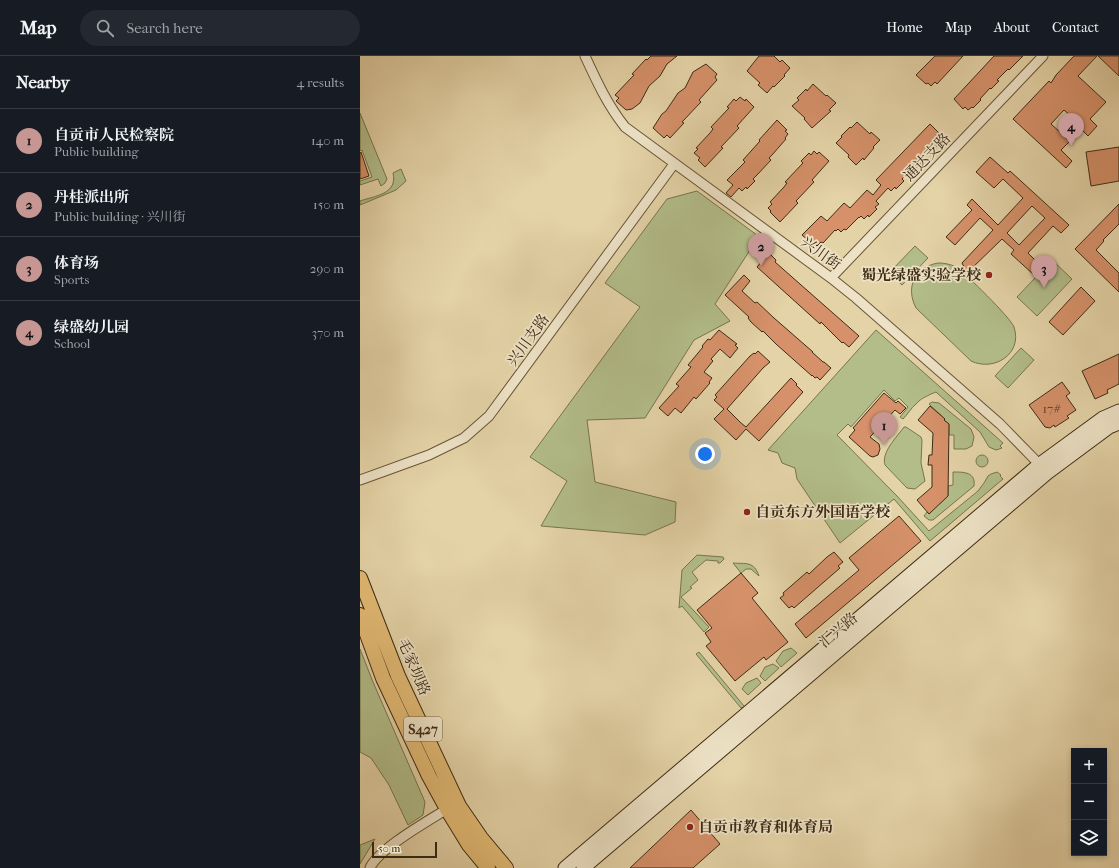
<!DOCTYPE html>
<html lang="en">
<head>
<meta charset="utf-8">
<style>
	:root { --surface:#171b24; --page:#242831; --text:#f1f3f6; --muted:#9ea1a6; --line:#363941; --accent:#c59692 }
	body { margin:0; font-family:"IM FELL French Canon","Noto Serif SC",serif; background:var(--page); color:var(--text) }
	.controls { position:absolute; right:12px; bottom:12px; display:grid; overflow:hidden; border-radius:0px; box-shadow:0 2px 6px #0003 }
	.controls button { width:36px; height:36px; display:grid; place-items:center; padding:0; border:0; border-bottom:1px solid var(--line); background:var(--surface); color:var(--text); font:20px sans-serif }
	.scale { position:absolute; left:12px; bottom:10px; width:65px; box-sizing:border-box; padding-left:4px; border:2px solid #3e2b14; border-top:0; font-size:11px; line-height:14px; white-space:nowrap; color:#3e2b14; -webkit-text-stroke:3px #ede2c6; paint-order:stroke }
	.you { position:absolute; left:345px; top:398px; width:14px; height:14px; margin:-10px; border:3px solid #fff; border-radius:50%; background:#1a73e8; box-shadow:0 0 0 6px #1a73e833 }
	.badge { display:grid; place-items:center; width:26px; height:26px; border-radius:50%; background:var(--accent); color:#111; font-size:13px; font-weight:700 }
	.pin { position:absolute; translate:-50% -33px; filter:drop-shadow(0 1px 2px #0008) }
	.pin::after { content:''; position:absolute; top:21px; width:14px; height:12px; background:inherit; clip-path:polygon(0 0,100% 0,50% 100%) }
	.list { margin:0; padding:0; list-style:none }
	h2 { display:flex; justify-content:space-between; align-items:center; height:52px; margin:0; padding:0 16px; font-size:17px }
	h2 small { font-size:13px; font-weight:400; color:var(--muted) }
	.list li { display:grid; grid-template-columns:26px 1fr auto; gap:12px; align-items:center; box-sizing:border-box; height:64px; padding:0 16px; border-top:1px solid var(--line) }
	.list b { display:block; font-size:15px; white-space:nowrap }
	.list p { margin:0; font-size:13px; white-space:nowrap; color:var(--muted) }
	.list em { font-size:13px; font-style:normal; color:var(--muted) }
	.icon { flex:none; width:22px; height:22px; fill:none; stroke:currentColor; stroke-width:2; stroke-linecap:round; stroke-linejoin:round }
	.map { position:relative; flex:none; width:759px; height:812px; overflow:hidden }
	header { display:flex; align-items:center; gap:24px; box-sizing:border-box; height:56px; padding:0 20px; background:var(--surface); border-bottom:1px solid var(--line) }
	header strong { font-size:19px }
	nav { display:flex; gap:22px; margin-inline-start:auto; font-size:14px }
	.search { width:280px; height:36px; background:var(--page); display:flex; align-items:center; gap:10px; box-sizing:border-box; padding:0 14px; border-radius:22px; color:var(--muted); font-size:15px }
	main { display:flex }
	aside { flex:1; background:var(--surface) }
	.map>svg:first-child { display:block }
	.green { fill:#b2bd89; stroke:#78744e }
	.building { fill:#d6916a; stroke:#3e2b14; fill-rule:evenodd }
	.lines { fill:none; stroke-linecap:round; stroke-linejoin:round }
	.minor-casing { stroke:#685539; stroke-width:11 }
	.secondary-casing { stroke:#3e2b14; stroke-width:15 }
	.primary-casing { stroke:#3e2b14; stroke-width:16 }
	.minor { stroke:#ede2c6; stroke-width:9 }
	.secondary { stroke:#ede2c6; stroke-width:13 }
	.primary { stroke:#e2ba74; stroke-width:14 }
	.poi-dot { fill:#8f2418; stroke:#ede2c6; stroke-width:1.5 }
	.labels { text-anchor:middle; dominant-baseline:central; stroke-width:3.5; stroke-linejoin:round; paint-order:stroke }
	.number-label { font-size:13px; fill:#64442a }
	.shield { fill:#ede2c6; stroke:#726249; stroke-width:1 }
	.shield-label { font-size:14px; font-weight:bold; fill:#3e2b14 }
	.street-label { font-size:15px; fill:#3e2b14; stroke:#ede2c6 }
	.poi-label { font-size:15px; font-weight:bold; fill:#3e2b14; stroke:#ede2c6; text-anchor:start }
</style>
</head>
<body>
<header>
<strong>Map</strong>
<div class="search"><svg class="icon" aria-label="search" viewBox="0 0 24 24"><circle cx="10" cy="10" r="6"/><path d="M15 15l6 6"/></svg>Search here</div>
<nav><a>Home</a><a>Map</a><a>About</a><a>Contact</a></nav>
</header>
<main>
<aside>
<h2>Nearby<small>4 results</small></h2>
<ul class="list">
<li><span class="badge">1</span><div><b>自贡市人民检察院</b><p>Public building</p></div><em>140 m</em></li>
<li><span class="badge">2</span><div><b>丹桂派出所</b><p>Public building · 兴川街</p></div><em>150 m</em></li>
<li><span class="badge">3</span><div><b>体育场</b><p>Sports</p></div><em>290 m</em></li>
<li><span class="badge">4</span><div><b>绿盛幼儿园</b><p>School</p></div><em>370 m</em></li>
</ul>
</aside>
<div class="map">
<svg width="759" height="812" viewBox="0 0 759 812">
	<rect width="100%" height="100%" fill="#e4d3a7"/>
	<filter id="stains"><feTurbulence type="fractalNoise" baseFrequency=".005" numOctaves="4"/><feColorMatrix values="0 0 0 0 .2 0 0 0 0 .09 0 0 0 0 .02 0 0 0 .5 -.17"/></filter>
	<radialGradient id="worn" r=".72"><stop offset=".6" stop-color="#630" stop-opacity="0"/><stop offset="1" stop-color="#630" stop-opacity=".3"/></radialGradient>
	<!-- green -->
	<path class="green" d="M0 57 27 123 25 127 21 130 18 123 0 129V125L12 121 2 94 0 95Z
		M41 113 46 125 36 134 0 149V145C15 140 38 138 33 117Z
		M337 135 401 182 392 191 355 248 370 265 334 284 285 362 227 364 235 426 316 446 315 466 285 479 181 470 207 425 170 401 280 251 245 227 307 143Z
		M555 190 568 202 542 229 529 217Z
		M692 204 712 223 677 260 657 241Z
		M578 207C584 207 590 208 596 211 606 218 650 261 654 271 663 298 634 316 611 305L556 252C545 231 555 211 578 207Z
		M516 274 643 387 640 390 642 392 636 394 629 391 620 376 576 336C569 339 561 342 556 348 551 352 548 358 543 363L540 361 548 351 539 342 535 345 524 334 491 371 488 368 477 379 537 440 569 475 618 435 624 427 628 420 631 418 637 416 641 419 640 420 643 423 570 485 534 443 480 487 437 423 435 412 422 407 418 397 408 394Z
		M661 292 674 304 648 332 635 320Z
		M572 346 579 347 611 373 614 381 612 390 606 393H594V379H589V368L584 364 585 363 569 348Z
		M544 371H546L561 381 562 384 561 407 565 425 555 433 547 432 525 409C521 396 537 381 544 371Z
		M616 405a6 6 0 1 1 12 0a6 6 0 1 1-12 0Z
		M593 416C604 416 616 416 614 430L573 464H569L564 460 567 456 569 457 588 440V430L593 429Z
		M337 499 363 501 364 503 360 507H358V505L346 504 332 516 338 524 330 531 332 532 321 541 349 571 344 576 322 550 319 552 322 514Z
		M373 507C386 508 394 505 399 520L391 513H386L381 517Z
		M431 592 437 597 421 611 416 605 423 595Z
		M0 593 13 626 65 746 63 759 48 769 29 729 11 702 0 696Z
		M339 596 384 650 385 651 381 652 336 598Z
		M413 608 419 612 405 625 400 620 405 611Z
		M397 622 401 627 388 639 382 633 386 627Z
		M15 783 0 808V789Z"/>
	<!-- building -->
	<path class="building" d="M291 0H317L307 8 300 20 289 30 280 47 272 53 266 54 256 45 259 42 255 39 274 19 272 18 286 3 287 4Z
		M399 0H414L420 6 422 4 430 12 424 19 425 20 414 31 413 30 407 37 398 29 400 27 387 15Z
		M575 0H603L577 28 575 26 571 30 568 27 566 28 556 19Z
		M634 0H663L649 14 648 13 637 24 639 25 631 33 630 32 620 43 621 44 613 52 612 51 608 54 605 51 603 53 594 43Z
		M714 0H737L718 20 746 46 730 63 737 70 728 80 721 73 723 71 704 54 691 68 710 85 701 94 712 105 706 112 653 63 689 25 691 27 696 19Z
		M738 0H759V20Z
		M346 8 357 18 355 21 357 24 339 44 341 46 322 66 324 67 310 82 307 79 304 82 293 72 302 58 306 55 318 37 325 32 333 16Z
		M453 28 466 40 467 39 476 47 469 54 471 55 452 72 444 63 445 62 432 50 439 44 437 42 446 33 447 35Z
		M380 41 385 45 386 43 394 51 377 70 379 72 361 91 363 92 345 111 338 104 340 102 334 97 338 93 336 92 350 77 353 73 351 71 369 52 367 51 374 43 376 45Z
		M417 64 427 74 425 75 428 78 425 82 426 83 412 99 409 102 411 104 397 119 393 123 395 125 387 133 386 131 382 135 379 132 371 141 366 137 373 129 367 124 385 106 383 104 400 85 399 84Z
		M497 66 510 78 511 76 520 84 513 91 514 92 504 104 503 102 496 109 488 101 489 99 476 87 482 81 481 80 490 71 491 72Z
		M570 68 580 78 578 80 581 82 578 86 579 87 571 96 570 94 560 105 562 106 554 114 552 113 542 123 544 125 536 133 535 131 531 135 528 132 516 145 519 148 515 151 517 153 509 161 508 159 504 163 501 160 499 162V161L486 174 484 173 481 176 478 173 476 175 475 174 463 187 461 186 457 190 454 187 453 188 442 179 461 160 467 165 484 147 490 152 507 134 513 139 521 129 516 124Z
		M759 91V125L731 130 726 96Z
		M454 95 457 98 459 96 469 105 452 124 454 126 436 145 438 147 420 166 410 156 411 155 408 152 412 148 410 146 424 131 427 127 425 126 443 107 441 105 449 97 451 99Z
		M1 96 9 120 0 123V97Z
		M630 101 648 117 650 115 709 169 701 177 693 170 668 197 682 211 674 219 651 198 654 194 642 183 607 217 602 207 633 174 620 162 595 189 586 181 612 154 607 149 612 143 638 169 663 142 643 123 634 132 616 116ZM672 150 685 162 659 189 647 177Z
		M759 148V168L743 184 744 185 736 194 759 217V236L715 193Z
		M409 197 416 204 415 206 499 280 489 291 483 286 482 287 461 266 460 268 397 211Z
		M384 219 390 225 382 235 395 247 397 246 414 262 453 296H452L463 306H464L471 312 460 324 457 321 455 322 452 319V320L416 288 403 275 402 276 391 266 388 262 389 261 365 239Z
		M721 231 735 245 703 279 689 266Z
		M359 274 377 288 375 289 378 292 370 302 360 293 351 303 353 305 344 316 352 322 349 326 350 327 336 343 334 341 321 357 315 352 308 360 299 352 319 330 316 328 331 311 328 309 343 291 342 290 348 283 350 284Z
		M398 295 410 306 403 312 367 353 381 367 386 371 431 322 437 328 436 329 443 336 399 385 386 373 376 384 354 363 364 353 354 344 357 341 355 339 390 300 394 297 395 298Z
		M759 298V328L747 334 748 337 735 343 722 315Z
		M702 326 710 337 706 340 716 354 707 360 709 362 695 371 694 369 690 372 685 371 669 349Z
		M524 337 536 347 538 345 546 352 540 358 535 354 510 381 519 388 520 393 518 399 513 401 510 400 489 381 495 374 493 372Z
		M570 350 585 363 584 364 589 368 588 440 569 458 557 444 572 431V409H568L569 399H572L573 377 558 364Z
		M539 460 561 485 446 582 435 568 499 514 489 502Z
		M474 496 483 506 478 510 480 512 434 552 432 550 429 552 420 542 424 539 423 537 447 516 449 518 467 501Z
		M381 517 398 537 392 542 428 586 406 604 404 601 375 625 346 590 351 586 345 577 352 572 337 554Z
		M331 754 360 788 333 812H270Z"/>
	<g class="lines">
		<!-- minor casing -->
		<g class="minor-casing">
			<path id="minor" d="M225 0C237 26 247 48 265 71L471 222 496 242 640 368 683 412
				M471 222 683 0
				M0 424 69 399 104 382 129 360 314 108
				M10 812C18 793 68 765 87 753"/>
		</g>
		<!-- secondary casing -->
		<g class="secondary-casing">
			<path id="secondary" d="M205 812 680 408 743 362 759 355
				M223 812 687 417 749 371 759 367"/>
		</g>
		<!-- primary casing -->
		<g class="primary-casing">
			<path id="primary" d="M0 522 38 620 99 750 121 782 146 812
				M0 559 23 622 69 720 87 753 109 789 128 812"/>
		</g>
		<!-- minor -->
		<use href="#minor" class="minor"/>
		<!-- secondary -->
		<use href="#secondary" class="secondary"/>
		<!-- primary -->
		<use href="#primary" class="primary"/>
	</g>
	<!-- markers -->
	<g class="poi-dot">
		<circle cx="629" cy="219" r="4"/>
		<circle cx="387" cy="456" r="4"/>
		<circle cx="330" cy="771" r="4"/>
	</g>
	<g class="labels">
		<!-- number labels -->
		<g class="number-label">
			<text x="692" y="352">17#</text>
		</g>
		<!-- shield labels -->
		<rect class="shield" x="44" y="661" width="38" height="24" rx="3"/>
		<g class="shield-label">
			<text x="63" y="673">S427</text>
		</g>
		<!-- street labels -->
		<g class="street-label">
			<text transform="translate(567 101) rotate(-46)">通达支路</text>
			<text transform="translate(461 197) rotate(36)">兴川街</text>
			<text transform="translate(168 284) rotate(-54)">兴川支路</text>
			<text transform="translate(478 574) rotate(-40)">汇兴路</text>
			<text transform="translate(54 611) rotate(67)">毛家坝路</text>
		</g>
		<!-- poi labels -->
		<g class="poi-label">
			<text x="621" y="219" text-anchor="end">蜀光绿盛实验学校</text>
			<text x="395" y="456">自贡东方外国语学校</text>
			<text x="338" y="771">自贡市教育和体育局</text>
		</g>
	</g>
	<rect width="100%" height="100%" filter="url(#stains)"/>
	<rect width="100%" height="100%" fill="url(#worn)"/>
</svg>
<div class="controls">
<button>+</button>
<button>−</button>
<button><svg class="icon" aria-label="layers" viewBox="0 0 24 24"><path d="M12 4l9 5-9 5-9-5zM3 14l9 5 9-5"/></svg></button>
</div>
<div class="scale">50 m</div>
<div class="you"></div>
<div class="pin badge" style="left:524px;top:389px">1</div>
<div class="pin badge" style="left:401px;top:210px">2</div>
<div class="pin badge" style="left:684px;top:232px">3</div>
<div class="pin badge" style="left:711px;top:90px">4</div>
</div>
</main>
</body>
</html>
